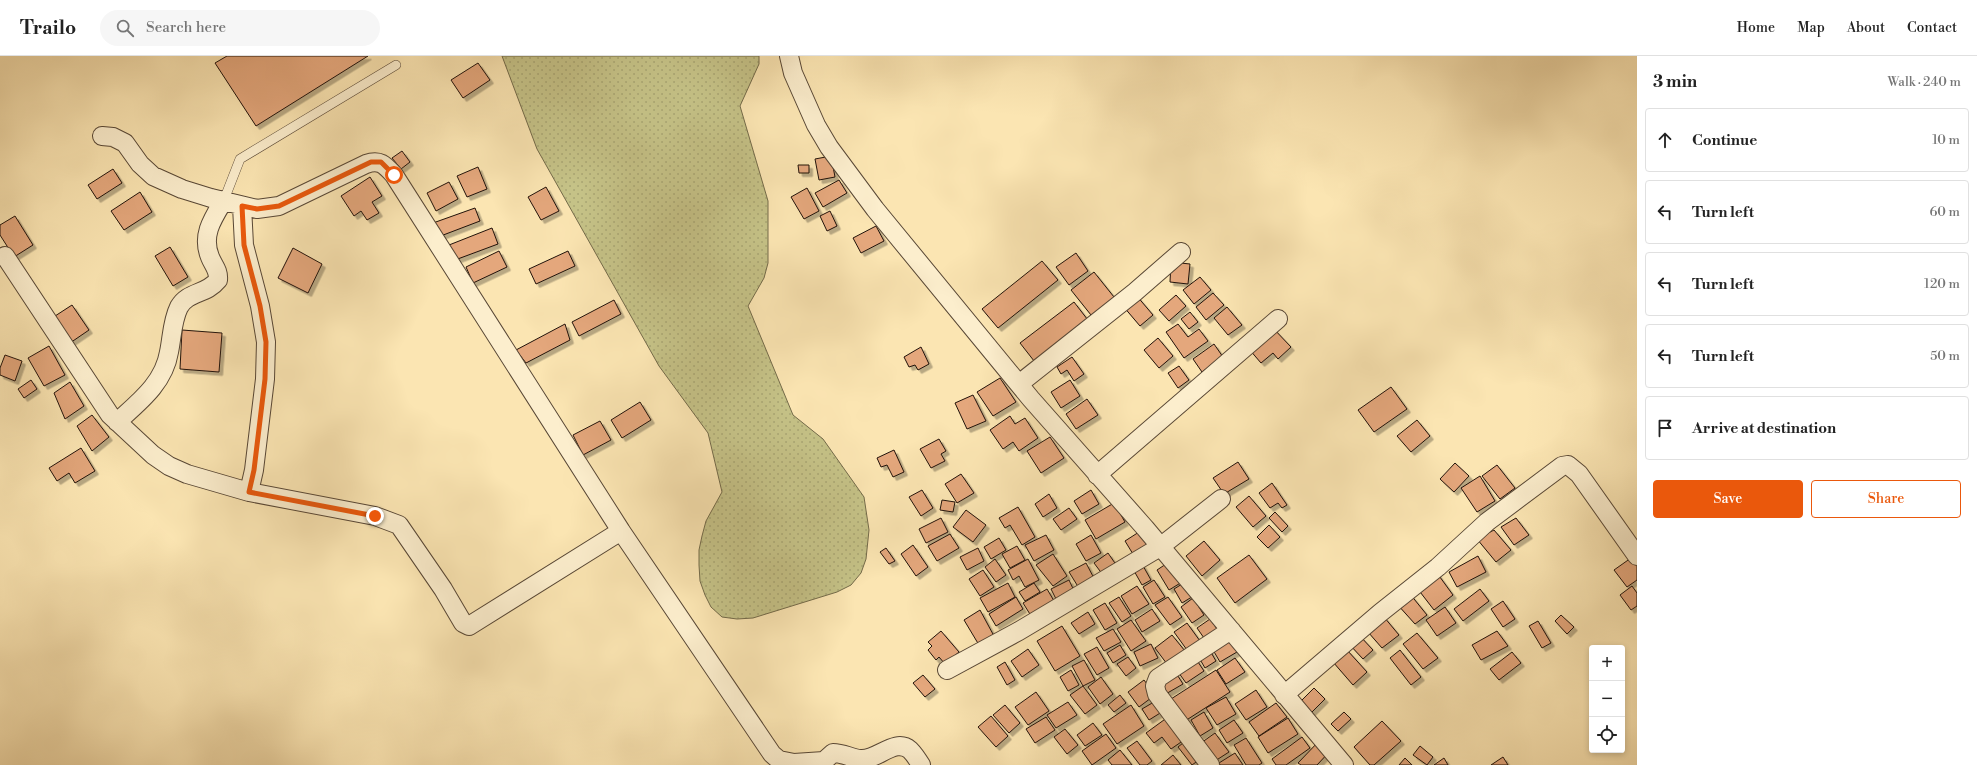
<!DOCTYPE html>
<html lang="en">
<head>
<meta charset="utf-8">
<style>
	:root { --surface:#fff; --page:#f6f6f6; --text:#222; --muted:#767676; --line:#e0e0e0; --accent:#ea580c }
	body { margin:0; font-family:"Libre Bodoni",serif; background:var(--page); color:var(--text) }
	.controls { position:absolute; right:12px; bottom:12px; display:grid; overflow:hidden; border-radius:4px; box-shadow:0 2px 6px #0003 }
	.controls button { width:36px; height:36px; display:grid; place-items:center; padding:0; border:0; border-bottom:1px solid var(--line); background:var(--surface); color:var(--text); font:20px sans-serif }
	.stop { position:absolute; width:12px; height:12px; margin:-9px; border:3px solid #ea580c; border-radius:50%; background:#fff }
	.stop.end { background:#ea580c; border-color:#fff; box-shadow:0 1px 4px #0008 }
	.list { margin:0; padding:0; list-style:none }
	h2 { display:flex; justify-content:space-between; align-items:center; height:52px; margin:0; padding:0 16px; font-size:17px }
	h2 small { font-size:13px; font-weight:400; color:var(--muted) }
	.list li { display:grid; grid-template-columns:26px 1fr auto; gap:12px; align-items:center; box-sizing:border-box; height:64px; margin:0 8px 8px; padding:0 8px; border:1px solid var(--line); border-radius:4px }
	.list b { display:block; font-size:15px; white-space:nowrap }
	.list em { font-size:13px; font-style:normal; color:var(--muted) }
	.actions { display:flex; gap:8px; padding:12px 16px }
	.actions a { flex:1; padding:9px 0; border:1px solid var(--accent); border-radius:4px; text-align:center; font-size:14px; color:var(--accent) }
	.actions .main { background:var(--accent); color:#fff }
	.icon { flex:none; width:22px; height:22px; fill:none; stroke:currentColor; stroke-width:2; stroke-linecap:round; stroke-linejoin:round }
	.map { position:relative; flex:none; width:1637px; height:709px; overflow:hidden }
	header { display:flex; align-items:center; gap:24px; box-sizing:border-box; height:56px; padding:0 20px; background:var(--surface); border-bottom:1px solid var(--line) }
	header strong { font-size:19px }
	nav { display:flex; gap:22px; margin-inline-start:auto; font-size:14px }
	.search { width:280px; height:36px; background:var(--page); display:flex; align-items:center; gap:10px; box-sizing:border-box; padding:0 14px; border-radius:22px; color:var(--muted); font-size:15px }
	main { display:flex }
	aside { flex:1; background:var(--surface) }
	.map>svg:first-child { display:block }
	.grass { fill:url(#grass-dots); stroke:#736a49 }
	.building { fill:#e4a77b; stroke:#21120b; filter:url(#shadow) }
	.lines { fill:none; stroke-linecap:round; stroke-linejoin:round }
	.lane-casing { stroke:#584735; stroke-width:10 }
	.street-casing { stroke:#584735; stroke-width:20 }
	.lane { stroke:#fceecd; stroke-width:9 }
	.street { stroke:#fceecd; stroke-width:18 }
	.route { stroke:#ea580c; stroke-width:5 }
</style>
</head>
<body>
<header>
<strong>Trailo</strong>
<div class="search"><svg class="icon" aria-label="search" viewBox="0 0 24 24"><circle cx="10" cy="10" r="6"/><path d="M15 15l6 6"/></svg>Search here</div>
<nav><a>Home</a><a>Map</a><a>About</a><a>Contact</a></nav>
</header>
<main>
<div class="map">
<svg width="1637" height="709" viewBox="0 0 1637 709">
	<defs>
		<pattern id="grass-dots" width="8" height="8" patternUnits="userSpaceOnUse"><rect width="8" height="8" fill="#c5c287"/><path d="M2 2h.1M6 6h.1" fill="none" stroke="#a9a673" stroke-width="1.8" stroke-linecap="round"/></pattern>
		<filter id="shadow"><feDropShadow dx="3.5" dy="3.5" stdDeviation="0" flood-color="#0004"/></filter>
	</defs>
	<rect width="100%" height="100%" fill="#fbe5b2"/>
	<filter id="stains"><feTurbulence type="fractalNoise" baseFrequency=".005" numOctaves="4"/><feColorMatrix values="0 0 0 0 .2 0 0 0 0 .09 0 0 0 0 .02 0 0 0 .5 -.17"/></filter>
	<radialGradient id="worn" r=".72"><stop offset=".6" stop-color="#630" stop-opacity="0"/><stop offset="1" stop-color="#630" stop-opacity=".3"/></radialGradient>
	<!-- grass -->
	<path class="grass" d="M502 0H759V8L740 50 768 145V207L764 222 748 250 793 359 823 383 864 441 869 474 866 503 861 517 851 529 837 536 753 562 737 563 722 561 711 551 705 539 700 525 699 509V494L702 480 706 465 722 436 708 377 659 310 537 93Z"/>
	<!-- building -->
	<path class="building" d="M227 0H368L256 70 215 7Z
		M478 7 490 24 463 42 451 24Z
		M402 95 410 106 401 113 392 102Z
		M831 100 835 121 819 124 815 103Z
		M798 109H809V117H799Z
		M478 111 487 133 467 141 457 120Z
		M113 113 122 127 97 143 88 129Z
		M370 121 382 140 372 146 379 157 367 164 361 155 354 160 341 140Z
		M839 124 847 137 823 151 815 137Z
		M449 126 458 143 436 155 427 137Z
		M546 131 559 155 541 164 528 141Z
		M807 132 819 155 804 163 791 141Z
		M140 136 152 156 124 174 111 155Z
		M475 152 480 165 438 181 433 167Z
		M830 155 837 170 827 175 820 160Z
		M15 160 33 189 14 201 0 179V169Z
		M876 170 884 185 861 197 853 182Z
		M492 172 498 188 455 204 449 189Z
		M170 191 188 221 173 230 155 200Z
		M293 192 322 208 308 237 278 222Z
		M499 195 507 211 473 227 466 211Z
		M568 195 575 210 536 228 529 213Z
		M1076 197 1088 215 1069 229 1056 211Z
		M1042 205 1058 224 998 272 982 253Z
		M1171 206 1190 208 1188 228 1170 226Z
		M1094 216 1118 246 1095 264 1071 234Z
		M1200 221 1211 234 1194 248 1183 234Z
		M1213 237 1224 249 1206 264 1196 251Z
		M1136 239 1153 259 1140 270 1123 250Z
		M1176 239 1186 250 1169 265 1159 254Z
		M614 244 621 258 579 280 572 266Z
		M1074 246 1091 268 1038 310 1020 287Z
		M72 249 89 274 70 287 52 262Z
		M1227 251 1242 269 1228 279 1214 262Z
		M1190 256 1198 266 1189 273 1181 263Z
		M565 268 570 284 526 307 516 294Z
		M1178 268 1188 281 1199 273 1208 285 1184 302 1166 276Z
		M1272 271 1291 291 1278 303 1273 297 1261 307 1249 293Z
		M182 274 222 277 219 316 180 313Z
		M1158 282 1173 300 1159 312 1144 294Z
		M1214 288 1223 301 1202 316 1193 303Z
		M49 290 65 319 44 330 28 302Z
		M921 291 929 308 918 314 915 309 909 311 904 301Z
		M5 299 22 305 15 325 0 319V312Z
		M1072 301 1084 318 1074 325 1067 314 1061 318 1057 311Z
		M1179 310 1189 324 1178 332 1168 317Z
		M1000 322 1016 346 993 360 977 336Z
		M31 324 37 333 24 342 18 333Z
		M1070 324 1080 340 1061 352 1051 336Z
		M70 326 84 350 65 363 54 337Z
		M1391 331 1407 353 1374 376 1358 354Z
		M973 339 986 365 967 373 955 347Z
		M1087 343 1098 359 1076 373 1066 358Z
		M640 346 651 364 622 382 611 364Z
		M92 359 109 381 92 395 77 370Z
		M1010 360 1015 368 1025 362 1038 382 1019 395 1013 386 1003 393 990 374Z
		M1417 364 1430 380 1411 396 1397 380Z
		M600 365 611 384 583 399 573 379Z
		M1050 381 1064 402 1041 417 1027 395Z
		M939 383 946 395 941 398 945 405 931 412 920 393Z
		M81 392 95 415 75 427 69 417 57 425 49 412Z
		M894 394 904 416 893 421 887 409 881 411 877 402Z
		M1238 406 1249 423 1224 438 1213 422Z
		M1455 407 1469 420 1454 436 1440 423Z
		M1497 409 1515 432 1500 443 1482 420Z
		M961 418 974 437 957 447 945 428Z
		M1480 420 1495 445 1477 456 1461 432Z
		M1272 427 1287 449 1282 452 1278 447 1270 452 1259 437Z
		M922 434 933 452 921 460 909 441Z
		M1091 434 1099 448 1082 458 1074 445Z
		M1049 438 1057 452 1043 461 1035 448Z
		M1249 440 1266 460 1253 471 1236 451Z
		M942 444 955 446 953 456 940 454Z
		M1114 447 1125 466 1096 483 1085 464Z
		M1018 451 1035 481 1022 489 1010 469 1005 472 999 462Z
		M1069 452 1077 463 1061 474 1053 463Z
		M966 454 986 469 973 486 953 471Z
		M1275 456 1288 470 1282 476 1269 462Z
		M941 462 948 476 926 487 919 473Z
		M1516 462 1529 479 1514 489 1501 471Z
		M1269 469 1280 481 1268 492 1257 481Z
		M1494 474 1511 494 1496 506 1477 483Z
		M1139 476 1151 495 1136 503 1125 485Z
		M950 478 959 492 937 505 928 490Z
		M1046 479 1054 494 1034 505 1025 489Z
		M1091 479 1101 497 1086 505 1076 488Z
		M999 482 1006 494 991 503 984 491Z
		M1204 485 1220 504 1202 520 1186 500Z
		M913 489 928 511 916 520 901 498Z
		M1017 490 1025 504 1010 512 1002 498Z
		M886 492 895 505 889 508 880 496Z
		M978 492 984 505 967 514 960 501Z
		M1108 497 1119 513 1106 523 1094 507Z
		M1053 498 1067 520 1053 530 1036 509Z
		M1249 499 1267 523 1235 547 1217 522Z
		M1478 500 1486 516 1457 531 1449 516Z
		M1631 502 1637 509V524L1627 531 1614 514Z
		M995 503 1006 519 996 526 985 511Z
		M1028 503 1039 524 1025 531 1019 520 1013 524 1008 514Z
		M1169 506 1182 526 1169 534 1157 514Z
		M1086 507 1097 528 1082 537 1069 516Z
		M1142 508 1151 524 1142 529 1133 513Z
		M983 514 994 531 980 540 969 523Z
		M1437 517 1453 539 1434 554 1417 532Z
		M1069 524 1076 539 1059 549 1051 533Z
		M1154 524 1165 541 1153 548 1143 531Z
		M1187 525 1195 539 1182 547 1174 533Z
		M1008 527 1015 541 988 556 980 542Z
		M1034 527 1040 536 1025 545 1019 536Z
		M1137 530 1149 548 1132 558 1121 540Z
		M1632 530 1637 537V550L1631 554 1620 539Z
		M1047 533 1057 550 1033 563 1023 547Z
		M1480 533 1489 545 1463 565 1454 553Z
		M1410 538 1427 559 1415 568 1397 548Z
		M1016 541 1023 553 996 570 989 558Z
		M1119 541 1131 560 1122 566 1109 547Z
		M1168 541 1182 561 1170 569 1155 549Z
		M1193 542 1204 559 1192 567 1181 551Z
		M1503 545 1515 563 1503 571 1491 553Z
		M1105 547 1117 567 1105 574 1093 554Z
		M1445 551 1456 567 1437 580 1426 564Z
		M1152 553 1160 565 1142 576 1135 564Z
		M980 554 994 580 979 589 964 564Z
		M1088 556 1095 568 1079 578 1071 567Z
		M1561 559 1574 571 1567 578 1555 565Z
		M1384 561 1399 579 1382 592 1368 576Z
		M1210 563 1217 573 1204 582 1197 572Z
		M1131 564 1146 585 1131 595 1117 573Z
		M1538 565 1551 587 1542 592 1529 570Z
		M1187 567 1200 585 1187 594 1174 576Z
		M1062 570 1080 600 1055 615 1037 585Z
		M1113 573 1121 586 1104 595 1096 582Z
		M941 575 959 596 945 608 939 601 936 604 928 594 932 590 928 586Z
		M1497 575 1508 590 1481 604 1472 589Z
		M1417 577 1438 602 1423 613 1403 588Z
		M1172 579 1185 595 1167 608 1155 592Z
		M1359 579 1373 594 1363 603 1349 588Z
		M1230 584 1237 596 1220 606 1213 594Z
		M1151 588 1158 602 1140 610 1134 596Z
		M1120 589 1126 599 1113 607 1107 597Z
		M1097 591 1109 612 1097 619 1084 598Z
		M1028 593 1039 609 1022 621 1011 605Z
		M1209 593 1216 605 1205 612 1198 600Z
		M1347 594 1367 616 1353 629 1333 606Z
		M1400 594 1421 621 1411 629 1390 602Z
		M1512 596 1521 607 1499 624 1490 613Z
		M1194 600 1204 615 1186 627 1176 613Z
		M1128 601 1136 612 1126 620 1117 608Z
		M1235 602 1245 616 1226 628 1217 614Z
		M1084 604 1095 624 1083 630 1072 610Z
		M1005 606 1015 624 1007 629 997 611Z
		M1071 614 1079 629 1068 635 1060 621Z
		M1216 614 1230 636 1185 665 1171 643Z
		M1176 617 1183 628 1164 639 1157 629Z
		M923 619 935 633 925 641 913 627Z
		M1101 621 1113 638 1100 648 1088 631Z
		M1144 624 1155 639 1139 651 1128 636Z
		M1083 630 1097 649 1085 658 1070 639Z
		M1314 632 1325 643 1310 658 1299 647Z
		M1256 634 1267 651 1246 664 1235 648Z
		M1036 636 1049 655 1028 669 1015 651Z
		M1120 639 1126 647 1114 656 1108 649Z
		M1226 641 1236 658 1217 669 1206 652Z
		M1159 643 1165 654 1149 664 1142 653Z
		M1068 646 1077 659 1056 672 1047 659Z
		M1276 647 1287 661 1259 680 1249 666Z
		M1005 649 1020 667 1009 677 993 659Z
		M1131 649 1144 670 1117 688 1103 668Z
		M1204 656 1213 672 1200 680 1191 664Z
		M1344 656 1351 663 1338 675 1331 668Z
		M991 660 1008 680 996 691 978 671Z
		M1046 661 1055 674 1035 687 1026 673Z
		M1168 661 1184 684 1171 693 1162 681 1154 687 1146 677Z
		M1288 662 1298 678 1268 697 1258 681Z
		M1234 664 1243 677 1227 687 1219 674Z
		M1382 665 1401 685 1374 709H1370L1354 691Z
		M1093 667 1102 679 1085 690 1077 679Z
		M1065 673 1078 689 1067 698 1054 681Z
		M1215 677 1229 696 1215 705 1201 687Z
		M1106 678 1116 692 1092 709 1082 695Z
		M1302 681 1310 692 1286 709H1276L1272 703Z
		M1246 682 1262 707 1259 709H1246L1234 689Z
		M1188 683 1203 701 1192 709 1178 691Z
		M1320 684 1331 694 1317 709H1301L1298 707Z
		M1137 685 1152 705 1147 709H1140L1127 692Z
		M1420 690 1433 701 1427 709 1413 699Z
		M1120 694 1132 709H1112L1108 704Z
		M1235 697 1243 709H1220L1219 707Z
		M1173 699 1181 709H1161Z
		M1503 701 1508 709H1491Z
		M1405 702 1412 709H1399Z
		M1444 702 1448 709H1434Z"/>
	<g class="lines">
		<!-- lane casing -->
		<g class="lane-casing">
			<path id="lane" d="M224 144 240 103 396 9"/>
		</g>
		<!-- street casing -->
		<g class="street-casing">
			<path id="street" d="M789 0 793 17 816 69 829 91 875 153 1031 343 1145 472 1344 709
				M102 80 113 81 125 87 140 108 153 120 182 133 211 142 257 153 279 150 366 108C380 103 385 109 394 119L621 475 772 698 779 704 794 707 824 705 833 697C843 697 851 702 860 703 877 705 895 681 910 694 914 698 918 704 921 709
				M242 150 244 189 260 250 266 286 265 323 254 414 249 436
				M5 200 110 359 153 399 169 410 187 418 249 436 375 460 399 469 443 533 463 567 469 570 621 475
				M1019 328 1135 236 1181 196
				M117 366C139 346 164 327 169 296 172 282 172 265 179 251 188 235 206 239 218 224 219 214 213 209 210 201 201 179 213 162 224 144
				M1097 419 1278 263
				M947 614 1019 575 1160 491 1221 443
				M1284 639 1380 557 1438 511 1487 466 1562 410 1568 409 1579 418 1637 500
				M1210 709 1157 638 1155 630 1158 622 1231 574"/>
		</g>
		<!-- lane -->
		<use href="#lane" class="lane"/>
		<!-- street -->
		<use href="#street" class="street"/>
	</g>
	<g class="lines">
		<!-- route -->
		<path class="route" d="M375 460 249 436 254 414 265 323 266 286 260 250 244 189 242 150 257 153 279 150 371 106H381L394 119"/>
	</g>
	<rect width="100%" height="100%" filter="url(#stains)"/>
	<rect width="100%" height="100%" fill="url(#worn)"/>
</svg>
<div class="controls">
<button>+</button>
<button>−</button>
<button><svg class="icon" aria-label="locate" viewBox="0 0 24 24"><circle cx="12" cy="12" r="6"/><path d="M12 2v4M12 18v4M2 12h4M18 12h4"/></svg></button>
</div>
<div class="stop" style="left:394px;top:119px"></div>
<div class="stop end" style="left:375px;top:460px"></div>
</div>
<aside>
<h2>3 min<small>Walk · 240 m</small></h2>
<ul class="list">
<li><svg class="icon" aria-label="ahead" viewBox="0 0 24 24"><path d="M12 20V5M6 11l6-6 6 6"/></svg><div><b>Continue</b></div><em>10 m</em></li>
<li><svg class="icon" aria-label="left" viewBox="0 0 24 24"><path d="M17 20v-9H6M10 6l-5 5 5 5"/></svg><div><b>Turn left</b></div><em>60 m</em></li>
<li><svg class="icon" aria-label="left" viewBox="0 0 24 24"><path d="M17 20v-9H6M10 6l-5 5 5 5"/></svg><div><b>Turn left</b></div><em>120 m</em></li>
<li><svg class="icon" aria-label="left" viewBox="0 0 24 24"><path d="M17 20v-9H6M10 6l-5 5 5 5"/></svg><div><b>Turn left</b></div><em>50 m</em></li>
<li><svg class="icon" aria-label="arrive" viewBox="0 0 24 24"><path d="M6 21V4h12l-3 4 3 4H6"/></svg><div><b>Arrive at destination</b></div></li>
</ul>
<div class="actions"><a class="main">Save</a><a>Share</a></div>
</aside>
</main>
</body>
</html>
